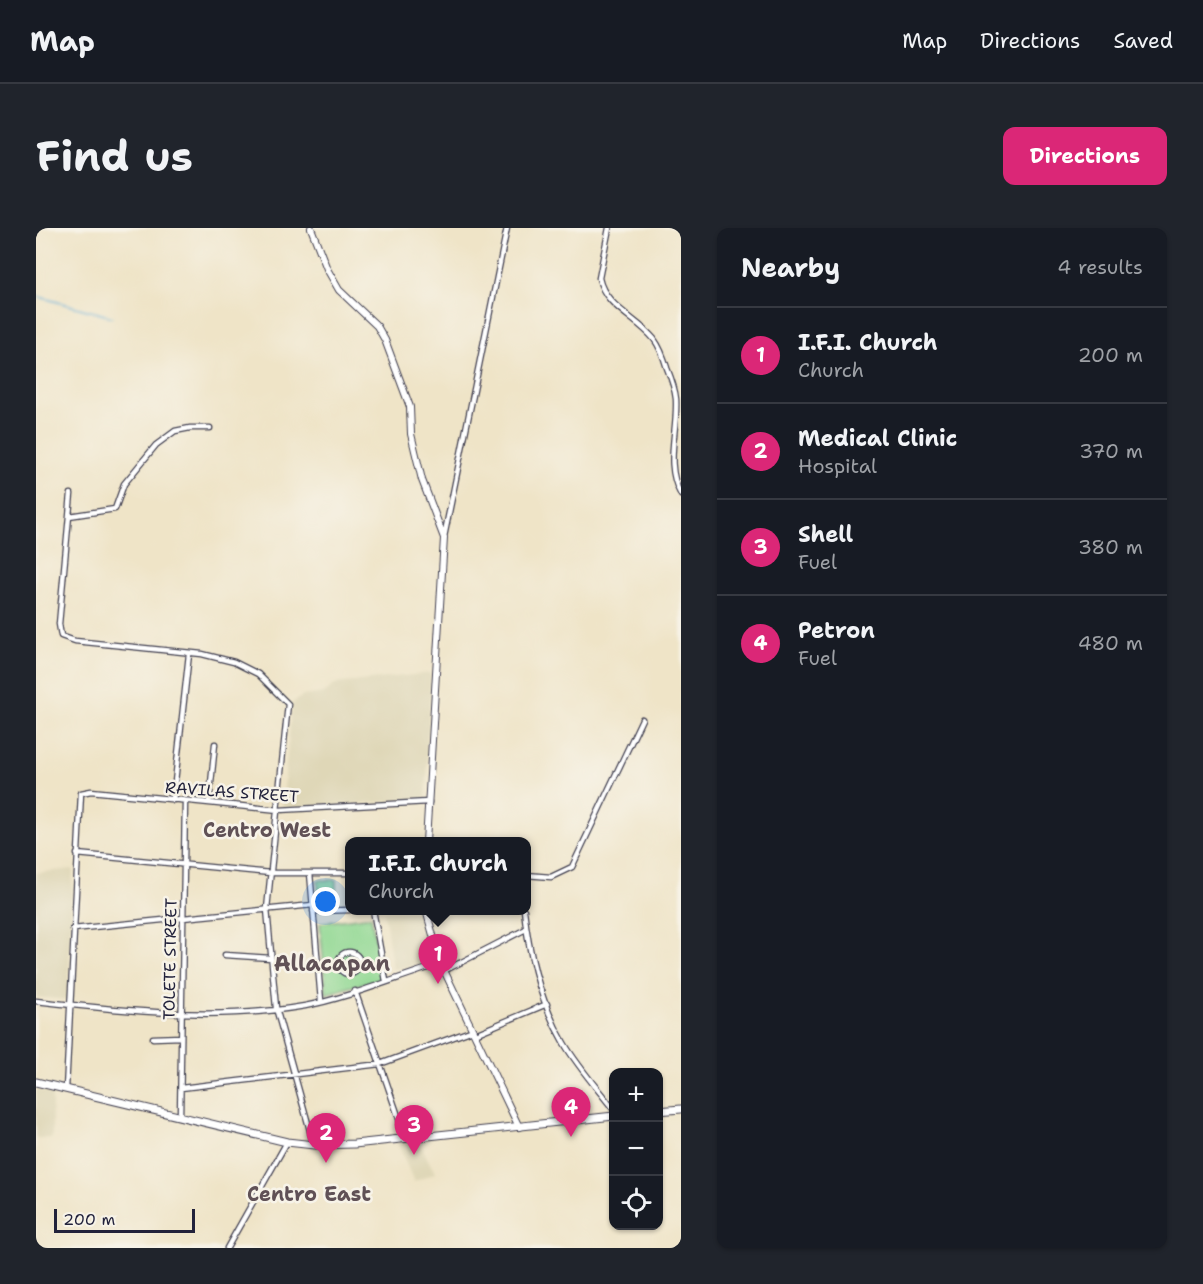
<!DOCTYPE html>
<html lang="en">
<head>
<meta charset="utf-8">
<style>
	:root { --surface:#171b24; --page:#20242c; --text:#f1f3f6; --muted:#9ea1a6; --line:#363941; --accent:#db2777 }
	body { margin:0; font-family:"Shantell Sans",sans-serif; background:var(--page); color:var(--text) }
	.controls { position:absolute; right:18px; bottom:18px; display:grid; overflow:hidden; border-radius:12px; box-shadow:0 2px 4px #0004 }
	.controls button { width:54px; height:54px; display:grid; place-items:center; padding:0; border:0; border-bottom:2px solid var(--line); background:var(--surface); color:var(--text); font:30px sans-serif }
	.scale { position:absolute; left:18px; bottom:15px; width:141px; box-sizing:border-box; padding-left:6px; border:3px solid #22223b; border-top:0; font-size:16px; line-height:21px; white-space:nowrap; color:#22223b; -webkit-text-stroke:4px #f7f3e8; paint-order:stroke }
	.you { position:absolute; left:290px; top:674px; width:21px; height:21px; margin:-15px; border:4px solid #fff; border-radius:50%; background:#1a73e8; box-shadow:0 0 0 9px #1a73e833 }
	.badge { display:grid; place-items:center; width:39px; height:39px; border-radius:50%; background:var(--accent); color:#fff; font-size:20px; font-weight:700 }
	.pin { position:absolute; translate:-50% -50px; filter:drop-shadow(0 2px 3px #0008) }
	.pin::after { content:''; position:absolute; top:32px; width:21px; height:18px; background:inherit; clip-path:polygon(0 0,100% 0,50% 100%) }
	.popup { position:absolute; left:309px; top:609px; width:186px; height:78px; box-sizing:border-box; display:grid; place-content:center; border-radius:12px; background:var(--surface); filter:drop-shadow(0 2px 4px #0005); font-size:20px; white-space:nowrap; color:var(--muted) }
	.popup b { font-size:22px; color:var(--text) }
	.popup::after { content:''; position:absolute; left:50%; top:100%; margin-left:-12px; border:12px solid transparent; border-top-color:var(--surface) }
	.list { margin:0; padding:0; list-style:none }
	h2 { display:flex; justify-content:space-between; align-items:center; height:78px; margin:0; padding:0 24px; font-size:26px }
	h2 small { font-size:20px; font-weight:400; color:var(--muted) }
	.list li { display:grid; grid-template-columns:39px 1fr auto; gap:18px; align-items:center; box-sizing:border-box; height:96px; padding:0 24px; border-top:2px solid var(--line) }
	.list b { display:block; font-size:22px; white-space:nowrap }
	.list p { margin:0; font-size:20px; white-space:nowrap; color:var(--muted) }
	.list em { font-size:20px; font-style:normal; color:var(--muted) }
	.icon { flex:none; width:33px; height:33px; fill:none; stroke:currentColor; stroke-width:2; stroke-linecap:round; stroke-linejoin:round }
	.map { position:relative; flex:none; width:645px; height:1020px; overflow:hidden; border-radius:12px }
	header { display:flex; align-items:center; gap:36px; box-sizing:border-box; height:84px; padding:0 30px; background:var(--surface); border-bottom:2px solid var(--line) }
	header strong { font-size:28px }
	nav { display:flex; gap:33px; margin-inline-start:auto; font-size:21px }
	.intro { display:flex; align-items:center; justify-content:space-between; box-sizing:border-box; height:144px; padding:0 36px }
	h1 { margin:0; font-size:42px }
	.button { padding:15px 27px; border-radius:12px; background:var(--accent); color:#fff; font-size:21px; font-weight:700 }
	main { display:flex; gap:36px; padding:0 36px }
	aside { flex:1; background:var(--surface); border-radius:12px; box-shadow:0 2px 4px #0004 }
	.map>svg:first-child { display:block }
	.built { fill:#dfd7b7 }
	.green { fill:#91d893; stroke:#5a7d67; stroke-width:1.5 }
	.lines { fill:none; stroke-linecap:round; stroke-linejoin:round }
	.stream { stroke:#5daed8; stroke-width:1.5 }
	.minor-casing { stroke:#413f50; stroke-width:7 }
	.major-casing { stroke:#413f50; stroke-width:8 }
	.highway-casing { stroke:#413f50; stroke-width:9 }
	.minor { stroke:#fff; stroke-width:4.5 }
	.major { stroke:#fff; stroke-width:6 }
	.highway { stroke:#fff; stroke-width:7 }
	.labels { text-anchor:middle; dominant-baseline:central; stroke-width:5; stroke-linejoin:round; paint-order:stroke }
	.street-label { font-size:16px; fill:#22223b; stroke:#f7f3e8 }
	.quarter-label { font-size:20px; font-weight:bold; fill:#605156; stroke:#f7f3e8 }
	.district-label { font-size:22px; font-weight:bold; fill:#605156; stroke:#f7f3e8 }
</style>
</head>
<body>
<header>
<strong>Map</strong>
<nav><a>Map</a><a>Directions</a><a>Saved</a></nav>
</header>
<div class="intro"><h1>Find us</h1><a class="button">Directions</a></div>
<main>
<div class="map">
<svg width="645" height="1020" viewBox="0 0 645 1020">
	<rect width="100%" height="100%" fill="#f7f3e8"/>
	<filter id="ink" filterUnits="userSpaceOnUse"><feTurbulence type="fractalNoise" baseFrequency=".0167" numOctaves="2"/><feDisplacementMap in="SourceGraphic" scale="12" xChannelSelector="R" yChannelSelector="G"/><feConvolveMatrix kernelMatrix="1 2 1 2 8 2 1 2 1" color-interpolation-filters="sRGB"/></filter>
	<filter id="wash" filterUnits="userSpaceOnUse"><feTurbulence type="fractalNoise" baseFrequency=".008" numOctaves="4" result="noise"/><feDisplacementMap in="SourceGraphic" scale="24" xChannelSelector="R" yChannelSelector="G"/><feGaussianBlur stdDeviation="1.35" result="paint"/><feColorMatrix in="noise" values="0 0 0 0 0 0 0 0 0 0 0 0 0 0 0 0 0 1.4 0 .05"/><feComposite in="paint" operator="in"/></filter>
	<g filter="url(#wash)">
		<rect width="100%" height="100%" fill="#efe4c7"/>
		<!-- built -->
		<path class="built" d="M395 445 390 571 246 580 256 475 267 468 289 465 299 456Z
			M37 641 32 772 0 769V645Z
			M389 683 397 734 357 741 348 684Z
			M0 861 16 865V910H0Z
			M382 912 399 945 378 954 362 916Z"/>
		<!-- green -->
		<path class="green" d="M282 652H300V678L296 679V681L285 682 282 678Z
			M335 688 346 750 290 766 284 695Z"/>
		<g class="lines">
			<!-- stream -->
			<path class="stream" d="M0 68 76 89"/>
		</g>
	</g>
	<g filter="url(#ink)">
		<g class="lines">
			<!-- minor casing -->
			<g class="minor-casing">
				<path id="minor" d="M573 0 563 50C569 79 600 89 618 111 624 119 628 130 631 140 635 150 639 161 640 171 642 204 628 236 645 267
					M35 266 23 396 25 408 39 413 166 426 198 434 222 446 252 476 231 681 240 780 278 917
					M33 288 79 281 88 256 120 217 139 203 154 200H174
					M408 309 471 0
					M137 572 153 426
					M173 575 179 516
					M41 626 235 645H314
					M274 645 285 773
					M490 647 515 649 536 639 606 491
					M337 682 350 753
					M488 682C493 727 505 776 528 815 542 839 561 860 578 882
					M277 683 314 682
					M37 701 277 677
					M302 735a11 11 0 1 1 22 0a11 11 0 1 1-22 0Z
					M189 727 235 730
					M408 743 490 701
					M319 763 370 911
					M0 773C87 783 182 793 269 778 312 770 362 749 405 736
					M439 806 511 776
					M117 810 145 809
					M145 860 344 836 437 802
					M30 861 45 565 55 563 243 582 393 574
					M144 889 149 573
					M191 1020 251 914"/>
			</g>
			<!-- major casing -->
			<g class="major-casing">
				<path id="major" d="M275 0 291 41 303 62 341 98 349 112 374 179 375 206 386 252 408 310 390 614
					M390 682 405 736 483 899"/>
			</g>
			<!-- highway casing -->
			<g class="highway-casing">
				<path id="highway" d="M0 854 251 914 278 917 318 916 578 888
					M622 883 645 881"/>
			</g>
			<!-- minor -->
			<use href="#minor" class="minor"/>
			<!-- major -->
			<use href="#major" class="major"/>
			<!-- highway -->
			<use href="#highway" class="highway"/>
		</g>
	</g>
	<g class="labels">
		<!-- street labels -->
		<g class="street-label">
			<text transform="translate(196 564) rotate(4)">RAVILAS STREET</text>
			<text transform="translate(134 731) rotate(-89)">TOLETE STREET</text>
		</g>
		<!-- quarter labels -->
		<g class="quarter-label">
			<text x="231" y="602">Centro West</text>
			<text x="273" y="966">Centro East</text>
		</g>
		<!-- district labels -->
		<g class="district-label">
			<text x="296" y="735">Allacapan</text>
		</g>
	</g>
</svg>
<div class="controls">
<button>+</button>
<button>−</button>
<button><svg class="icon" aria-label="locate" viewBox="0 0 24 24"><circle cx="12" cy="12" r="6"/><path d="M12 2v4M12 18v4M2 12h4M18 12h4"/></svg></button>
</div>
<div class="scale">200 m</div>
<div class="you"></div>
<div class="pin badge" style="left:402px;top:756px">1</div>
<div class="popup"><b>I.F.I. Church</b>Church</div>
<div class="pin badge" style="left:290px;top:935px">2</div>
<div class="pin badge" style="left:378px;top:927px">3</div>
<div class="pin badge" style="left:535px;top:909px">4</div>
</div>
<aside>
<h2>Nearby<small>4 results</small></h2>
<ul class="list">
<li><span class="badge">1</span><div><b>I.F.I. Church</b><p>Church</p></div><em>200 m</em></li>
<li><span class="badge">2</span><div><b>Medical Clinic</b><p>Hospital</p></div><em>370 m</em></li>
<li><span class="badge">3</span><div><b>Shell</b><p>Fuel</p></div><em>380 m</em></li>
<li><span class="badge">4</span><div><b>Petron</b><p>Fuel</p></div><em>480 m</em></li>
</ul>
</aside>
</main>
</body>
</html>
